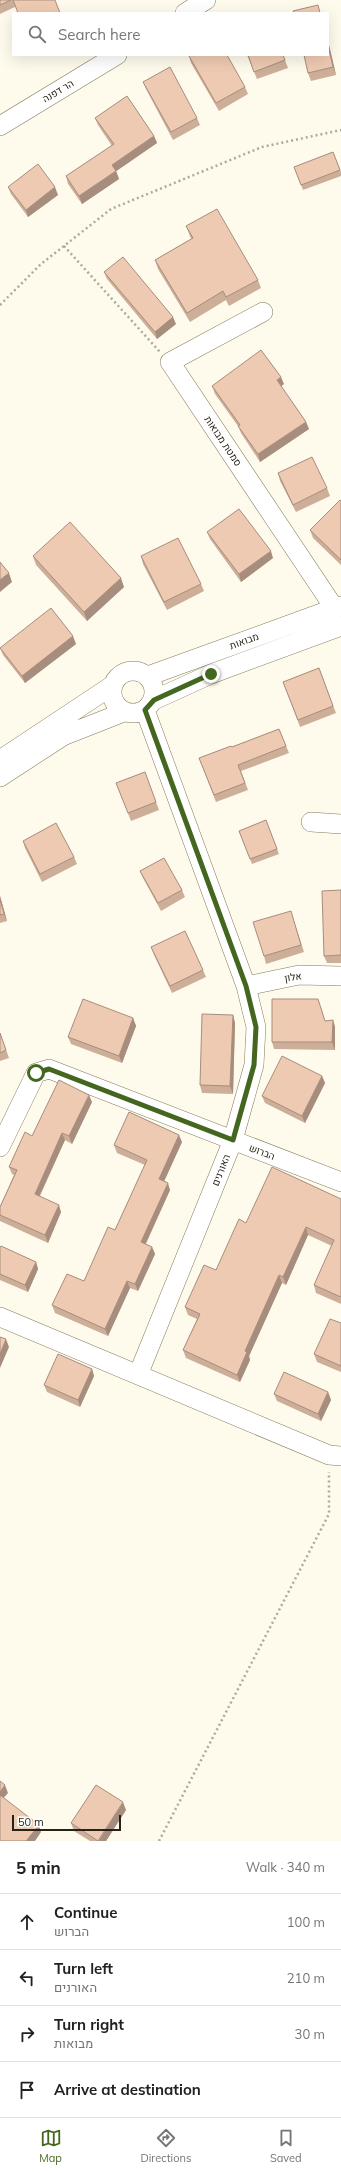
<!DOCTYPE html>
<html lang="en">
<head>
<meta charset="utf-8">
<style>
	:root { --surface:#fff; --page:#f6f6f6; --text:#202124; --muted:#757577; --line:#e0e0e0; --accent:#44671f }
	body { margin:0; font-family:Mulish,Heebo,sans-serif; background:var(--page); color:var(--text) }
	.scale { position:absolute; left:12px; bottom:10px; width:109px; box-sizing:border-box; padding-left:4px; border:2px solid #272215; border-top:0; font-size:11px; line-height:14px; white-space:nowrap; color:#272215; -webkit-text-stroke:3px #fff; paint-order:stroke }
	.stop { position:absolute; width:12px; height:12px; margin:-9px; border:3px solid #44671f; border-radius:50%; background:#fff }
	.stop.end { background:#44671f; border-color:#fff; box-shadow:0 1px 4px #0008 }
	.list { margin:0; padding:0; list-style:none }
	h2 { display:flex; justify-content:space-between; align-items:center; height:52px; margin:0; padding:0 16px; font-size:17px }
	h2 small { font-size:13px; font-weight:400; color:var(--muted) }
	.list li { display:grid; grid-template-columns:26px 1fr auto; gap:12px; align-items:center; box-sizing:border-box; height:56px; padding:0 16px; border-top:1px solid var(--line) }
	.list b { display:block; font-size:15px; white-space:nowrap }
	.list p { margin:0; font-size:13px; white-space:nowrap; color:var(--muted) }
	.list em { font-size:13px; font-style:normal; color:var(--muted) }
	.icon { flex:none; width:22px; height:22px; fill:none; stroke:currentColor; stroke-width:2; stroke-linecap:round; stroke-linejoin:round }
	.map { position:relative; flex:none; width:341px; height:1841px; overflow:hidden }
	.search { position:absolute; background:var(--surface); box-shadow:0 4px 16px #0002; left:12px; right:12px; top:12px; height:44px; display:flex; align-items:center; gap:10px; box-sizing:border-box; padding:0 14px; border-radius:0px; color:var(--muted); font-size:15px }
	.sheet { height:276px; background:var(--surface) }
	nav { display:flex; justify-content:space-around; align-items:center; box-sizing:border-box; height:56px; border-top:1px solid var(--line); background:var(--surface); font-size:11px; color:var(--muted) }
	nav a { display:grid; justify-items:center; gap:2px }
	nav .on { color:var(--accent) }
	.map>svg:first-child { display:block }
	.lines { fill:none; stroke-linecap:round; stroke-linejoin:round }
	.minor-casing { stroke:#847b5a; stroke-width:20 }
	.path { stroke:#aea99c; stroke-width:2.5; stroke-dasharray:2 3; stroke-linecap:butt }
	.minor { stroke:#fff; stroke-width:19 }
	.wall { fill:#cdae99 }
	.shaded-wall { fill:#a78d7d }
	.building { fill:#eecab2; stroke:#a78d7d }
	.route { stroke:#44671f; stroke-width:5 }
	.labels { text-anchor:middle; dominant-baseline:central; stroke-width:3; stroke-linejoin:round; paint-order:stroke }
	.street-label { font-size:10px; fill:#272215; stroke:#fff }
</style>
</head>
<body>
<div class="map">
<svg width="341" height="1841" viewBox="0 0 341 1841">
	<rect width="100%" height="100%" fill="#fefaec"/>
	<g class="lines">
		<!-- minor casing -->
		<g class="minor-casing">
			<path id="minor" d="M185 13 206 0
				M0 126 117 55
				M263 312 170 362 335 609
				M112 692a21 21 0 1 1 42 0a21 21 0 1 1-42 0Z
				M148 676 341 606
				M154 700 211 674 341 626
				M0 760 113 685
				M0 777 63 736 124 712
				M311 822 341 824
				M246 986 299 975 341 976
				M0 1147 36 1073 49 1069 341 1182
				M0 1317 329 1455 341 1456
				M138 1375 233 1140 254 1065 256 1027 246 986 145 710"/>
		</g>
		<!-- path -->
		<path class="path" d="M64 246 160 352
			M0 305 41 264 111 209 262 147 341 130
			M159 1841 329 1514V1472"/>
		<!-- minor -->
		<use href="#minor" class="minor"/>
	</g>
	<!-- wall -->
	<path class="wall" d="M0 0H55L15 7 0 14Z
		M328 41 336 75 311 81 308 73Z
		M247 55H283L288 68 257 79Z
		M189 56 245 87 248 94 219 111 191 63Z
		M143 82 197 118 200 125 173 140 146 89Z
		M95 118 154 136 157 143 116 171 119 179 82 204 68 184 66 176 112 146 98 125Z
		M333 152 341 172V176L303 190 294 167Z
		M8 187 58 195 28 217 11 194Z
		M186 226 258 280 261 288 229 306 226 300 190 322 158 269 155 260 191 239Z
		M104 272 176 324 157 339 107 279Z
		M284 384 281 386 306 422 309 429 260 462 241 433 238 426 215 394 212 386Z
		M278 473 327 488 330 496 296 512 280 481Z
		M341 501V565L313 538 310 530Z
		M207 532 273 558 241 582 210 539Z
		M33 556 124 587 87 621 36 565Z
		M141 556 201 584 204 591 167 610 143 564Z
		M76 644 25 683 3 655 0 648Z
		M319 668 336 713 300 727 283 682Z
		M279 729 289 753 241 771 248 790 216 802 199 758 232 747Z
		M145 772 159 810 131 821 116 783Z
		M266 820 279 854 252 864 239 831Z
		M23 841 74 857 77 864 42 882 25 848Z
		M140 871 182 890 185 897 161 911 143 878Z
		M341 890V963H327L324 956Z
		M0 896 7 921 0 923Z
		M293 918 304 952 266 964 264 956Z
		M151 947 203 970 206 977 172 993 154 955Z
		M321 1007 325 1021 333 1020 335 1027V1050L274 1049 272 1042Z
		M233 1015 235 1023 233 1094 202 1093 200 1085Z
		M133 1018 136 1026 122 1063 71 1044 68 1037Z
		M0 1033 9 1058 0 1061Z
		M322 1076 325 1083 305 1123 265 1103 262 1096Z
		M92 1102 72 1144 65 1140 40 1196 61 1212 48 1243 0 1221V1207L14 1175 12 1174 9 1167 32 1136Z
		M182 1142 164 1181 170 1190 146 1244 152 1247 155 1254 138 1291 130 1288 108 1336 55 1313 52 1305 84 1281 115 1230 145 1165 117 1153 114 1145Z
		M341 1199V1304L316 1293 314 1285 332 1246 308 1235 286 1285 282 1283 249 1356 250 1360 240 1382 186 1358 183 1350 197 1319 188 1315 185 1307 216 1270 246 1223Z
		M0 1247 36 1262 38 1269 28 1292 0 1280Z
		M341 1323V1372L317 1362 314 1354Z
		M92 1369 94 1376 80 1407 47 1392 44 1385Z
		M328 1392 331 1400 321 1421 277 1401 274 1394Z
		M126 1810 106 1841H90L74 1831 71 1823Z"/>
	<!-- shaded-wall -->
	<path class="shaded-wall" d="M328 41 336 75 333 67 328 45Z
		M154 136 157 143 115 172 112 165Z
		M116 171 119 179 82 204 79 196Z
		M55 187 58 195 28 217 26 210Z
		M173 317 176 324 157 339 155 332Z
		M281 377 284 384 280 387 277 380Z
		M306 422 309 429 260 462 258 454Z
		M271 551 273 558 241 582 239 574Z
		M9 573 12 582 0 592V580Z
		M121 578 124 587 87 621 84 612Z
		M73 636 76 644 25 683 22 676Z
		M0 896 7 921 4 914 0 899Z
		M233 1015 235 1023 233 1094 230 1086Z
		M133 1018 136 1026 122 1063 119 1056Z
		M333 1020 335 1027V1050L332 1042Z
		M322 1076 325 1083 305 1123 302 1116Z
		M89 1095 92 1102 72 1144 69 1136Z
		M62 1133 65 1140 37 1201 35 1194Z
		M179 1135 182 1142 162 1186 159 1179Z
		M168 1183 170 1190 143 1249 141 1242Z
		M59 1205 61 1212 48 1243 45 1235Z
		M306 1227 308 1235 286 1285 283 1277Z
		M152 1247 155 1254 138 1291 135 1284Z
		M36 1262 38 1269 28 1292 25 1285Z
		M279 1275 282 1283 249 1356 250 1360 240 1382 237 1375 245 1351Z
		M127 1281 130 1288 108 1336 105 1329Z
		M6 1339 9 1347 0 1368V1354Z
		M92 1369 94 1376 80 1407 78 1400Z
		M328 1392 331 1400 321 1421 318 1414Z
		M5 1785 8 1793 1 1801 0 1799V1792Z
		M123 1802 126 1810 106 1841H99Z
		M39 1825 41 1832 35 1841H26Z"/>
	<!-- building -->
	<path class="building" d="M0 0H11L0 5Z
		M13 0H55L60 13H18Z
		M318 5 320 13H294L293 11Z
		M328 45 333 67 308 73 304 55H328Z
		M190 55H227L245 87 216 103 189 56Z
		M248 55H283L285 60 254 72Z
		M170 67 197 118 171 132 143 82Z
		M127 96 154 136 112 165 116 171 79 196 66 176 114 144 95 118Z
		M333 152 340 170 301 185 294 167Z
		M38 164 55 187 26 210 8 187Z
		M217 209 258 280 226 297 223 291 187 313 155 260 193 238 186 226Z
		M123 257 173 317 155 332 104 272Z
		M261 350 281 377 277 380 306 422 258 454 238 426 240 425 212 386Z
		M312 457 327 488 293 505 278 473Z
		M340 500 341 501V560L310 530Z
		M239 509 271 551 239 574 207 532Z
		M70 522 121 578 84 612 33 556Z
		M178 538 201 584 164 602 141 556Z
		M0 562 9 573 0 580Z
		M51 608 73 636 22 676 0 648Z
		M319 668 333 706 298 720 283 682Z
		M279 729 286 746 238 765 245 783 214 795 199 758 231 746 232 747Z
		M145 772 156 802 128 813 116 783Z
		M266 820 277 849 250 859 239 831Z
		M56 823 74 857 40 874 23 841Z
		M164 858 182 890 158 903 140 871Z
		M341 890V955L324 956 322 891Z
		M0 899 4 914 0 915Z
		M291 911 301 945 264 956 253 922Z
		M185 931 203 970 170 986 151 947Z
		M83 999 133 1018 119 1056 68 1037Z
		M272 999H318L325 1021 333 1020 332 1042H272Z
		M202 1014 233 1015 230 1086 200 1085Z
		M0 1033 6 1050 0 1053Z
		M282 1056 322 1076 302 1116 262 1096Z
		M59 1080 89 1095 69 1136 62 1133 35 1194 59 1205 45 1235 0 1215V1207L17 1170 9 1167 25 1132 32 1136Z
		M129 1112 179 1135 159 1179 168 1183 141 1242 152 1247 135 1284 127 1281 105 1329 52 1305 67 1274 84 1281 108 1227 115 1230 147 1160 114 1145Z
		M272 1167 341 1199V1297L314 1285 334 1240 306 1227 283 1277 279 1275 245 1351 247 1352 237 1375 183 1350 200 1314 185 1307 204 1265 216 1270 239 1219 246 1223Z
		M1 1246 36 1262 25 1285 0 1274V1247Z
		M330 1319 341 1323V1366L314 1354Z
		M0 1337 6 1339 0 1354Z
		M58 1354 92 1369 78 1400 44 1385Z
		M284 1372 328 1392 318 1414 274 1394Z
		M0 1781 5 1785 0 1792Z
		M96 1785 123 1802 98 1841 71 1823Z
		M0 1795 39 1825 26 1841H0Z"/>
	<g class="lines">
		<!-- route -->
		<path class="route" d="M36 1073 49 1069 233 1140 254 1065 256 1027 246 986 145 710 154 700 211 674"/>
	</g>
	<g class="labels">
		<!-- street labels -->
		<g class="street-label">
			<text transform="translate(58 91) rotate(-31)">הר דפנה</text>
			<text transform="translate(223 441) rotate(56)">סמטת מבואות</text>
			<text transform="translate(244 641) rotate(-20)">מבואות</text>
			<text transform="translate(293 977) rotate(-8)">אלון</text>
			<text transform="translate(262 1152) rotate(21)">הברוש</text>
			<text transform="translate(221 1170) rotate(-68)">האורנים</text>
		</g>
	</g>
</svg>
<div class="scale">50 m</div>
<div class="stop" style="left:36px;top:1073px"></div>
<div class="stop end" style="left:211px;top:674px"></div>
<div class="search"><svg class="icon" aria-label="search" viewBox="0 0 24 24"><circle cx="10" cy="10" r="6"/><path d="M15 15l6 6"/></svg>Search here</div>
</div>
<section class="sheet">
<h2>5 min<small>Walk · 340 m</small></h2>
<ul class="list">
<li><svg class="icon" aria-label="ahead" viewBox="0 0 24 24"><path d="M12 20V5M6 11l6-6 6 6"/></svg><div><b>Continue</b><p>הברוש</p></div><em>100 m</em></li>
<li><svg class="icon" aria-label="left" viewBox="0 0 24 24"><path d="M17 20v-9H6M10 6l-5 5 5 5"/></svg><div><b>Turn left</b><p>האורנים</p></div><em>210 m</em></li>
<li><svg class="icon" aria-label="right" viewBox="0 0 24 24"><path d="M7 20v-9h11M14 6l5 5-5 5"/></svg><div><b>Turn right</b><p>מבואות</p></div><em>30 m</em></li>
<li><svg class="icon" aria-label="arrive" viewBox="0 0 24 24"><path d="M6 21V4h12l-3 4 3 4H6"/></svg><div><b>Arrive at destination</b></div></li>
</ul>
</section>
<nav>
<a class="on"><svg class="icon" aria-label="map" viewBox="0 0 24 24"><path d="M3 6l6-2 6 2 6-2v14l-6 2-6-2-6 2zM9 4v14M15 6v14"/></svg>Map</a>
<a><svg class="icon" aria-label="directions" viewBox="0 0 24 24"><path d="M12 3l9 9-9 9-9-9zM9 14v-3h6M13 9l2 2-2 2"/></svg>Directions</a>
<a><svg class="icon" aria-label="saved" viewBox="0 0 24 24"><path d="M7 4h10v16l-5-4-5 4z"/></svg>Saved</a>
</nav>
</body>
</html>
